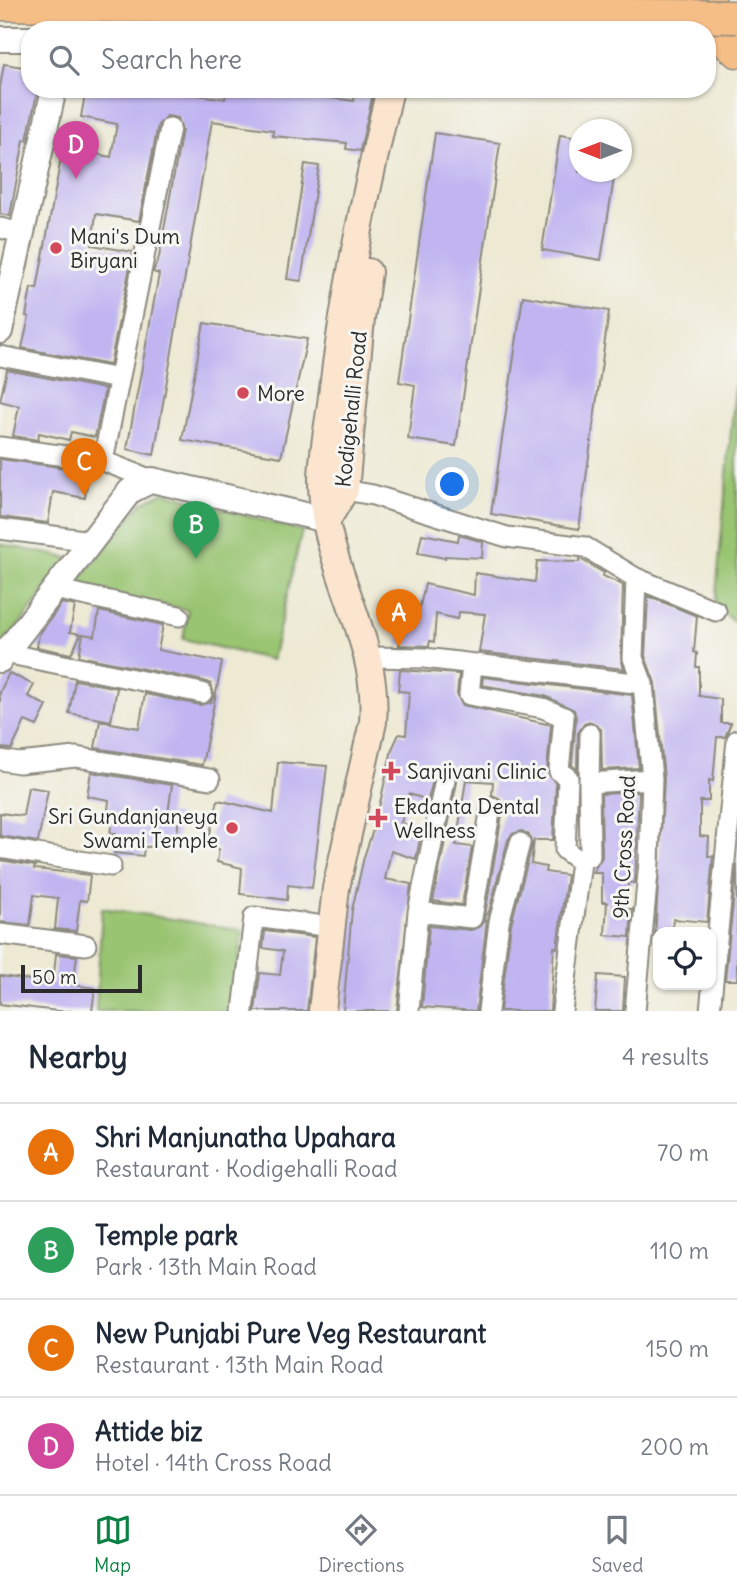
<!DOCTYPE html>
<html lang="en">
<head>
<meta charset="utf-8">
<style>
	:root { --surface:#fff; --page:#f6f6f7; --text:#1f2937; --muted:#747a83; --line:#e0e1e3; --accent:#0b8043 }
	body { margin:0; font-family:Delius,sans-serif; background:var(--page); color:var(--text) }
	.controls { position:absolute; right:21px; bottom:21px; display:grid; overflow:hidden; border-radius:14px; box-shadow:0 2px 5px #0004 }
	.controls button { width:63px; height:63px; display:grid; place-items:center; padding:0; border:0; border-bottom:2px solid var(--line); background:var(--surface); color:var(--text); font:35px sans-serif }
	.compass { position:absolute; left:569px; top:119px; width:63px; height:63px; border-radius:50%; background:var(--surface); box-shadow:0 2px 5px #0004; rotate:270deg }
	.scale { position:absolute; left:21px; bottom:18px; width:121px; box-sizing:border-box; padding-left:7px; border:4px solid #2b2b2b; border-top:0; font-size:19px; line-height:24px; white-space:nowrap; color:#2b2b2b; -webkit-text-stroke:5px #f6f6f2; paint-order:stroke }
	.you { position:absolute; left:453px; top:485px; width:24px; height:24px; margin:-18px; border:5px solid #fff; border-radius:50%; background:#1a73e8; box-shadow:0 0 0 10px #1a73e833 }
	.badge { display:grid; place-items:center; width:46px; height:46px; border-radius:50%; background:var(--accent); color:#fff; font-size:23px; font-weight:700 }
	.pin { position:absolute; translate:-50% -58px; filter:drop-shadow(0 2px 4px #0008) }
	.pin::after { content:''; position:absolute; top:37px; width:24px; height:21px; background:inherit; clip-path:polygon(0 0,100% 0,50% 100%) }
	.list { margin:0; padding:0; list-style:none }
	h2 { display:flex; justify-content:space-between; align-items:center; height:91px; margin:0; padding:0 28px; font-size:30px }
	h2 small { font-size:23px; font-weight:400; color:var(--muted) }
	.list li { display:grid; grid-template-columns:46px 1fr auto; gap:21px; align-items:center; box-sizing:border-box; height:98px; padding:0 28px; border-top:2px solid var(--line) }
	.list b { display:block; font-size:26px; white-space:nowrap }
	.list p { margin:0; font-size:23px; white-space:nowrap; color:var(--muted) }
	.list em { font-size:23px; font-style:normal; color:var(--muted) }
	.icon { flex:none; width:38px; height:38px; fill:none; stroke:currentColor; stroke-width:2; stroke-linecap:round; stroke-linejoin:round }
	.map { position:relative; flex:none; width:737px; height:1011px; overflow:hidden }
	.search { position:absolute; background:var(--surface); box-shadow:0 2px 5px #0004; left:21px; right:21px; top:21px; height:77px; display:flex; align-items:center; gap:18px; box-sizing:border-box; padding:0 24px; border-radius:28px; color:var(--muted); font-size:26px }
	.sheet { height:483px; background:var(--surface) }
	nav { display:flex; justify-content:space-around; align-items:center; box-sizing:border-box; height:98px; border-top:2px solid var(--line); background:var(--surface); font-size:19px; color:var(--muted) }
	nav a { display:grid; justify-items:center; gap:4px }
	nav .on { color:var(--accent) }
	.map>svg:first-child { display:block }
	.green { fill:#99c471; stroke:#62784e; stroke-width:2 }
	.building { fill:#c0b5f1 }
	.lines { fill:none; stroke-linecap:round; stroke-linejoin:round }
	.minor-casing { stroke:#8c8a7f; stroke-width:23 }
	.tertiary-casing { stroke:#8c8a7f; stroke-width:28 }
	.secondary-casing { stroke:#8c8a7f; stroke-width:30 }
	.trunk-casing { stroke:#8c8a7f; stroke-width:35 }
	.minor { stroke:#fff; stroke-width:19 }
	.tertiary { stroke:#fff; stroke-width:24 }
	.secondary { stroke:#fbe5cf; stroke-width:26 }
	.trunk { stroke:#f6be87; stroke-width:32 }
	.trunk-bridge-casing { stroke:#8c8a7f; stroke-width:35; stroke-linecap:butt }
	.trunk-bridge { stroke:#f6be87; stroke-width:32 }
	.poi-dot { fill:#d1495b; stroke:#f6f6f2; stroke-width:2.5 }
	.labels { text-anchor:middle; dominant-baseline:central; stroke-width:6; stroke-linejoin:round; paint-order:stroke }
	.poi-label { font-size:21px; fill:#2b2b2b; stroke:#f6f6f2; text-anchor:start }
	.street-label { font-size:21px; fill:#2b2b2b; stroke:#f6f6f2 }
</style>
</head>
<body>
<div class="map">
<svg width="737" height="1011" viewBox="0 0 737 1011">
	<rect width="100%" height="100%" fill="#f6f6f2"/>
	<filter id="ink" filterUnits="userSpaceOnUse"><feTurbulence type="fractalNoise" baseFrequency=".0143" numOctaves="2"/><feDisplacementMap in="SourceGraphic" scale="14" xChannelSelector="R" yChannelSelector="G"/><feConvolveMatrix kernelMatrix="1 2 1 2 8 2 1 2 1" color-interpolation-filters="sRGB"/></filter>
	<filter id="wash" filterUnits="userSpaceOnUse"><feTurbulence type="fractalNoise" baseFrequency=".00686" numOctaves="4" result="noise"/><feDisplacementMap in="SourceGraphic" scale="28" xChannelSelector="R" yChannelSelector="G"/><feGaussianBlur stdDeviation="1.57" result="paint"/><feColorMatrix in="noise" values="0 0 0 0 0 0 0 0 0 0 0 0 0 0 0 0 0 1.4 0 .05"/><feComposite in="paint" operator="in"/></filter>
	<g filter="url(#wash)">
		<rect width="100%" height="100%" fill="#ede9d3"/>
		<!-- green -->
		<path class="green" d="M737 365V625L715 605Z
			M163 492 302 531 272 660 183 639 188 610 74 587 142 503Z
			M0 544 69 558 0 651Z
			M102 908 243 930 232 1011H96Z"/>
		<g id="blocks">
			<!-- building -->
			<path class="building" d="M4 64 30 68V89H38L27 140H24L10 216 0 214V87Z
				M86 89H191L190 94 225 99 227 89H256L354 101 356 89H374L360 151 346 149 347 143 273 136V130L212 121 154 455 127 449 159 274 153 272 159 257 182 130 178 118 167 116 158 125 139 221 96 214 92 245 133 252 110 365 22 348 29 317 26 316 31 288 37 289 63 147 111 157 117 124 81 117Z
				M435 133 500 143 456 446 408 439 415 385 399 382Z
				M560 135 579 138V172H615L601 260 542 250Z
				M305 164 319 166 301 281 287 279Z
				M523 296 609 311 579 529 491 514Z
				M204 323 307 339 281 457 182 440Z
				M7 370 105 389 95 437 71 432 69 440 39 433 38 440 13 436 19 406 0 401Z
				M0 459 89 471 85 498 53 492 48 523 0 517Z
				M422 534 458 541 459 535 483 542 482 558 445 556V558L418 553Z
				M580 559 604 573 603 576 623 585 621 658 624 669 479 652 485 614 459 612 457 619 436 614 434 642 430 641 429 646 399 645 402 614 418 615 425 584 474 595 475 573 535 582 537 561 579 562Z
				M648 596 697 616 694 652 697 653 696 667H699V696L721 699V723H731L725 737H717L713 781 709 780V801H700V836L709 837 708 856H713L707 922 673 919 672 932H656L655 938 664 779 655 683 645 656Z
				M62 603 75 606 70 632 81 634 71 654 37 647 39 635Z
				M99 611 163 625 158 650 222 662 202 765 95 748 100 721 139 728 145 694 200 705 211 702 214 695 211 684 204 681 79 656 83 634 95 636Z
				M400 670 459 674 457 694 462 705 551 725 547 770 556 784 553 840H534L531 864 546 867 545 872 567 875 557 948 554 947 550 1011H500L511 924 532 845 529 835 522 831 512 834 508 840 487 919 476 1011 422 1007 429 926 471 930 481 926 484 921 503 809 499 798 492 795 493 782 466 780 456 845 472 847 462 905 433 901 457 782 454 771 447 768 435 772 428 800 409 794 401 823 422 829 416 859 391 851 385 879 411 884 397 1011H343L352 910 364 857 376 821 392 749 399 734 406 735 409 692 398 691Z
				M9 673 34 685 28 696 47 706 37 726 25 721 12 749 0 748V692Z
				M483 677 632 695 639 768 602 770 601 729 590 722 584 724 578 733 577 770 572 765 576 718 574 710 545 696 482 685Z
				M75 680 117 688 111 721 69 713Z
				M278 762 327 766 312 888 288 885 287 900 240 894 242 868 217 862 219 849 207 846 218 800 273 813Z
				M91 772 172 785 168 814 179 816 176 846 144 847 143 856 114 853 116 834H110L112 820H107L109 800 87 796Z
				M28 787 48 790 38 842 0 836V813L23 816Z
				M639 792 635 883 628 882 626 909H632L630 937 605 935 607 902H602V873H592L602 857 601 794Z
				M0 860 35 866 34 869 90 875 87 901 80 900 76 931 55 929 58 898 34 895 30 925 0 922Z
				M737 864V980H725Z
				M265 931 315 937 307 1011H255L260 973 280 975 283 951 263 948Z
				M56 954 77 956 73 985 95 988 92 1011H58L0 1004V976L53 983Z
				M598 975 625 977 623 1011H595Z"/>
		</g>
	</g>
	<g filter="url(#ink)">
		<use href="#blocks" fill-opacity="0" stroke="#8c8a7f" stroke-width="2"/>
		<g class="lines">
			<!-- minor casing -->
			<g class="minor-casing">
				<path id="minor" d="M0 228 22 233
					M0 356 119 379
					M0 447 103 461 152 480
					M103 461 170 128
					M345 490 373 495 507 537 585 547 636 578 633 658 643 684 652 779 649 862 635 1011
					M0 529 91 541
					M636 578 716 611
					M54 589 179 616
					M5 653 202 693
					M370 657 424 658 643 684
					M472 665 469 695 543 708 564 717 559 771 568 778 565 850 581 862 562 1011
					M0 760 19 763 76 757 210 779
					M589 783 590 734
					M0 848 111 866
					M590 856 589 783 652 779
					M418 912 472 918 491 807
					M0 934 86 945
					M243 1011 254 917 332 927
					M409 1011 418 912 445 780
					M488 1011 499 922 520 843
					M710 1011 737 740"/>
			</g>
			<!-- tertiary casing -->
			<g class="tertiary-casing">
				<path id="tertiary" d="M0 39H30
					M0 331 54 89
					M0 660 130 491 152 480 327 520"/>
			</g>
			<!-- secondary casing -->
			<g class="secondary-casing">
				<path id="secondary" d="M327 520 345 490 361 319 368 272
					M322 1011 336 888 373 722C380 636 322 567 322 481 322 453 329 424 332 396 344 293 366 191 390 89"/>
			</g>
			<!-- trunk casing -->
			<g class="trunk-casing">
				<path id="trunk" d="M709 0 714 30 737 51
					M297 23 397 30"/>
			</g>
			<!-- minor -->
			<use href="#minor" class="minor"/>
			<!-- tertiary -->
			<use href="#tertiary" class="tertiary"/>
			<!-- secondary -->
			<use href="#secondary" class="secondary"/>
			<!-- trunk -->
			<use href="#trunk" class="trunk"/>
			<!-- trunk-bridge casing -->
			<g class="trunk-bridge-casing">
				<path id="trunk-bridge" d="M0 4 737 17"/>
			</g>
			<!-- trunk-bridge -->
			<use href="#trunk-bridge" class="trunk-bridge"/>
		</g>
	</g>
	<!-- markers -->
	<g class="poi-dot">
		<circle cx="56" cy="248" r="7"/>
		<circle cx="243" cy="393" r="7"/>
		<path d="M387.5 760.5h7v7h7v7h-7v7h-7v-7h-7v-7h7z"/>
		<path d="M374.5 807.5h7v7h7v7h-7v7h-7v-7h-7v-7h7z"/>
		<circle cx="232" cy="828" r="7"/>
	</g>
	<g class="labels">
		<!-- poi labels -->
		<g class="poi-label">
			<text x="70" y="236">Mani's Dum<tspan x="70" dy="24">Biryani</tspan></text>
			<text x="257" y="393">More</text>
			<text x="407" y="771">Sanjivani Clinic</text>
			<text x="394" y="806">Ekdanta Dental<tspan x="394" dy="24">Wellness</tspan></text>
			<text x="218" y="816" text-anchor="end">Sri Gundanjaneya<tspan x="218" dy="24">Swami Temple</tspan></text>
		</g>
		<!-- street labels -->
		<g class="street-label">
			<text transform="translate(351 409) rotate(-84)">Kodigehalli Road</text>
			<text transform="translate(624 847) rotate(-87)">9th Cross Road</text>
		</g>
	</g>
</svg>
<div class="controls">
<button><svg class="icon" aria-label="locate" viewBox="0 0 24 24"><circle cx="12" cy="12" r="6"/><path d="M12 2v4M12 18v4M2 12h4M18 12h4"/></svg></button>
</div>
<svg class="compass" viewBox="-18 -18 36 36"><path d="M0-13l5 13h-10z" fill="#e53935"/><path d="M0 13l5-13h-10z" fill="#747a83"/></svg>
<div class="scale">50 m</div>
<div class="you"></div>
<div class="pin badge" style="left:399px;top:647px;background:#e8710a">A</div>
<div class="pin badge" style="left:196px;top:559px;background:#2e9e5b">B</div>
<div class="pin badge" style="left:84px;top:496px;background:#e8710a">C</div>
<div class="pin badge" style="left:76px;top:179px;background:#d1479c">D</div>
<div class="search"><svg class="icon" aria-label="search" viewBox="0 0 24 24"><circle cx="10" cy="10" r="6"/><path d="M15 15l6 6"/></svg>Search here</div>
</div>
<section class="sheet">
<h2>Nearby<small>4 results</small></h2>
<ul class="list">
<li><span class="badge" style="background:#e8710a">A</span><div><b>Shri Manjunatha Upahara</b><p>Restaurant · Kodigehalli Road</p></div><em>70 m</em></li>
<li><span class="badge" style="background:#2e9e5b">B</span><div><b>Temple park</b><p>Park · 13th Main Road</p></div><em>110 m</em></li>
<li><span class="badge" style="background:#e8710a">C</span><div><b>New Punjabi Pure Veg Restaurant</b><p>Restaurant · 13th Main Road</p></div><em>150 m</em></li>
<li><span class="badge" style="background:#d1479c">D</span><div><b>Attide biz</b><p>Hotel · 14th Cross Road</p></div><em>200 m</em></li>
</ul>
</section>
<nav>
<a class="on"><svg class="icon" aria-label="map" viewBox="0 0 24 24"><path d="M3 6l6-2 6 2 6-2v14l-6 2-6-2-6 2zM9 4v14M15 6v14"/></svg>Map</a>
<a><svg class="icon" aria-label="directions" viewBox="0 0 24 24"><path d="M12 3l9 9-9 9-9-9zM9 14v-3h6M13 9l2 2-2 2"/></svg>Directions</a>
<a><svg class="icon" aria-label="saved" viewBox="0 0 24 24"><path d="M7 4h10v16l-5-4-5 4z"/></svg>Saved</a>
</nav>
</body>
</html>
